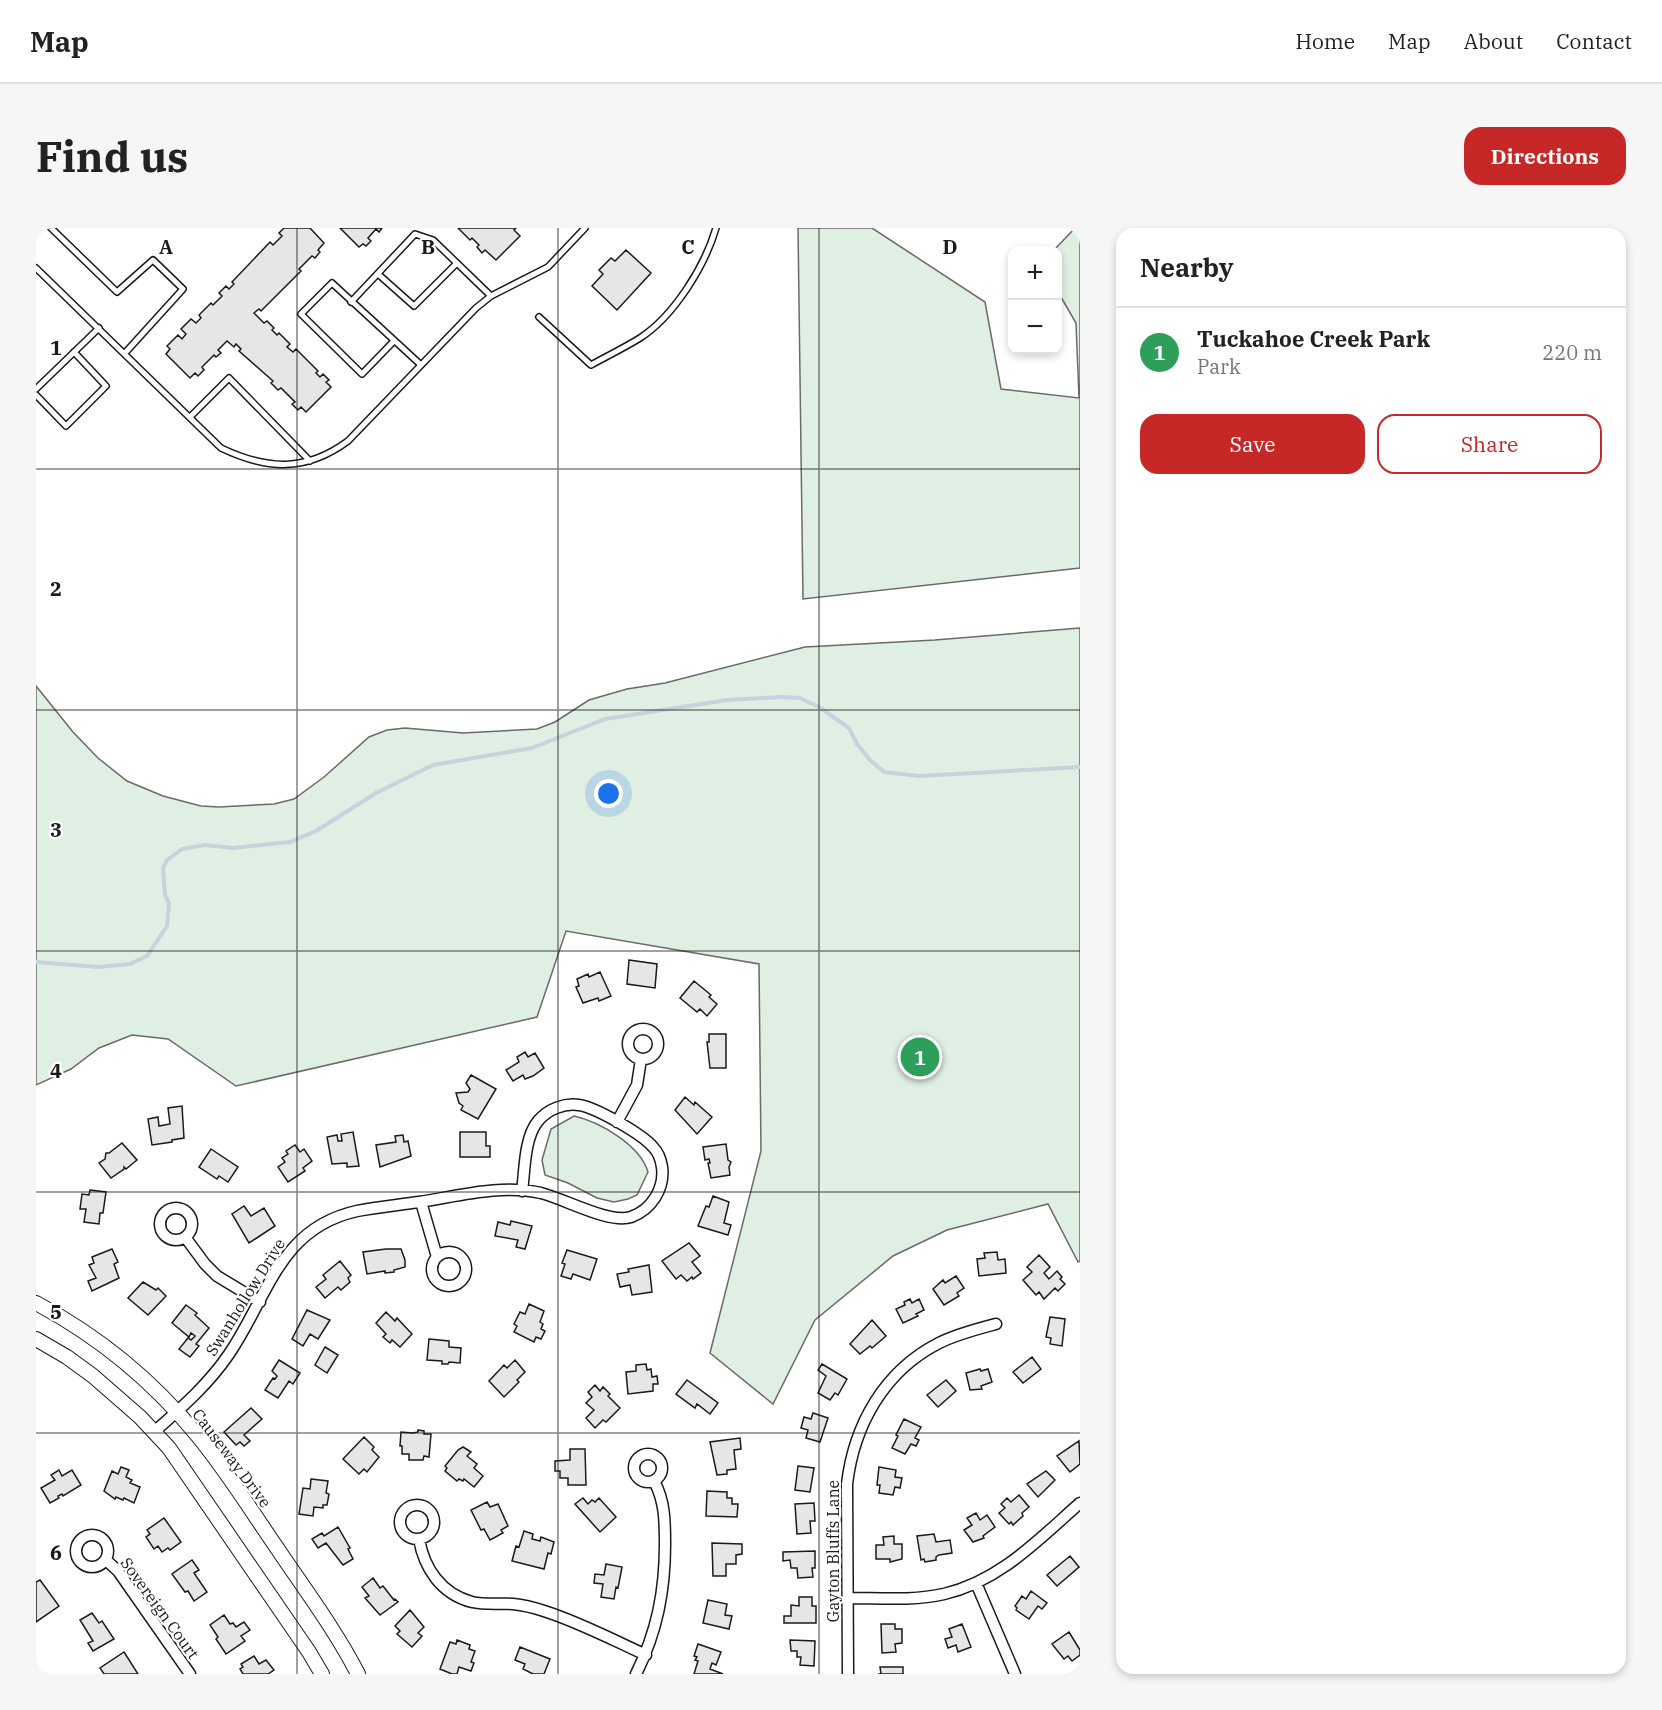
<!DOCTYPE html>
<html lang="en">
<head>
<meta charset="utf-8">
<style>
	:root { --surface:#fff; --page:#f6f6f6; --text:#222; --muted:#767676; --line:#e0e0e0; --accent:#c62828 }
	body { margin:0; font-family:"IBM Plex Serif",serif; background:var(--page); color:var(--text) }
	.controls { position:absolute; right:18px; top:18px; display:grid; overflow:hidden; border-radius:12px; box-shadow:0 3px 9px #0003 }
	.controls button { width:54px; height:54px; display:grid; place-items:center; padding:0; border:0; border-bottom:2px solid var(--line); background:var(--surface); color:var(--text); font:30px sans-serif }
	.you { position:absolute; left:573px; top:566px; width:21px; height:21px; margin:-15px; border:4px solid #fff; border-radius:50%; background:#1a73e8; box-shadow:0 0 0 9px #1a73e833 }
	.badge { display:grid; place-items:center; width:39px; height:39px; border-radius:50%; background:var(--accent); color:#fff; font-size:20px; font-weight:700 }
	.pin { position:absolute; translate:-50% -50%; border:3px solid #fff; box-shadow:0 2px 6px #0006 }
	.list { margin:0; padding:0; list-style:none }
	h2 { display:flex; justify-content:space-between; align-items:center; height:78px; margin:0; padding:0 24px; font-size:26px }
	h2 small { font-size:20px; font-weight:400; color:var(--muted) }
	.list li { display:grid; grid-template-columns:39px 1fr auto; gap:18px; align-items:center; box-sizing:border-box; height:90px; padding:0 24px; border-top:2px solid var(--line) }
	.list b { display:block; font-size:22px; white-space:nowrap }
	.list p { margin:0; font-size:20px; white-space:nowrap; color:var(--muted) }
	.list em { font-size:20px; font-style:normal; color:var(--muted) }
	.actions { display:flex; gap:12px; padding:18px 24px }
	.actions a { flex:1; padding:14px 0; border:2px solid var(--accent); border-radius:18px; text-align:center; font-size:21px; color:var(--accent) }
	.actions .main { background:var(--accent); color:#fff }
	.map { position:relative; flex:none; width:1044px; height:1446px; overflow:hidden; border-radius:18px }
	header { display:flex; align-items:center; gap:36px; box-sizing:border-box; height:84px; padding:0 30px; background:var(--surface); border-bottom:2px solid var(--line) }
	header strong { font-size:28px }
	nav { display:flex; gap:33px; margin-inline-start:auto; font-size:21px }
	.intro { display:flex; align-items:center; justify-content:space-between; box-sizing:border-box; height:144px; padding:0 36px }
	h1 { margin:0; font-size:42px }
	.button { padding:15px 27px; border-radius:18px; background:var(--accent); color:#fff; font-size:21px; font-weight:700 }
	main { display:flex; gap:36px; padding:0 36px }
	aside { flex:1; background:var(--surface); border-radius:18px; box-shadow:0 3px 9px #0003 }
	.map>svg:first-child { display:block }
	.green { fill:#e0efe3; stroke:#6a6a6a; stroke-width:1.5 }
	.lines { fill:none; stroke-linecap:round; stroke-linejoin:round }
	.stream { stroke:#c6d2dc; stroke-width:4 }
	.building { fill:#e6e6e6; stroke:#1a1a1a; stroke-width:1.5 }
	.service-casing { stroke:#1a1a1a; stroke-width:8 }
	.minor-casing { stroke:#1a1a1a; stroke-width:13 }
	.tertiary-casing { stroke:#1a1a1a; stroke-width:16 }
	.service { stroke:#fff; stroke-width:5 }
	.minor { stroke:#fff; stroke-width:10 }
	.tertiary { stroke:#fff; stroke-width:14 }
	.grid { fill:none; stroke:#1a1a1a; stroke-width:1.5; stroke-opacity:0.55 }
	.labels { text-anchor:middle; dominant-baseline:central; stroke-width:4.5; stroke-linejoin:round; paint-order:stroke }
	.street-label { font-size:16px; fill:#1a1a1a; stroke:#fff }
	.grid-label { font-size:20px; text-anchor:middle; font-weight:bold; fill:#1a1a1a; stroke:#fff; stroke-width:4.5; stroke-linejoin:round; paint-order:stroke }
</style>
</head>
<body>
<header>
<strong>Map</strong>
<nav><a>Home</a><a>Map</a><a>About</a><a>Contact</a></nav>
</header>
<div class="intro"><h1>Find us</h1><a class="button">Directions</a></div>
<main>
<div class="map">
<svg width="1044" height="1446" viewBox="0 0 1044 1446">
	<rect width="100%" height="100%" fill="#fff"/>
	<!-- green -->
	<path class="green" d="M762 0H836L949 74 965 161 1043 170 1040 95 1022 64V22H1018L1039 0H1044V340L767 371Z
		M1044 400V1033L1042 1034 1012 976 911 1002 857 1028 779 1092 737 1176 674 1125 725 923 723 736 530 703 501 789 200 858 132 811 96 807 63 820 35 841 0 857V458L37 504 62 530 91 553 127 568 165 578 183 579 238 576 258 571 288 549 333 509 351 502 369 500 427 505 501 501 519 494 553 472 591 461 629 455 769 419 899 412Z
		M538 888C564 894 604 917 612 944L601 967 592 971 578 974 561 970 532 955 509 947 506 932 515 901Z"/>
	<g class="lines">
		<!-- stream -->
		<path class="stream" d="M0 734 62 739 94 736 111 728 131 698 133 675 129 667 127 640 131 632 146 621 169 617 197 620 254 614 280 603 340 565 397 537 496 520 569 491 691 472 747 469 764 470 783 479 813 500 821 516 834 532 848 544 883 548 1044 539"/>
	</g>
	<!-- building -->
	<path class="building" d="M248 0H274L288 15 282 22 284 24 279 30 276 28 263 41 265 43 225 83 223 81 218 85 228 95 231 93 238 100 236 102 241 107 243 105 254 116 251 119 257 124 260 121 282 143 280 145 284 149 287 146 293 152 290 154 295 159 270 184 265 179 262 182 256 176 259 174 245 160 242 162 235 155 237 153 203 123 205 121 200 116 198 119 191 113 182 122 185 125 180 129 178 127 166 139 168 142 162 148 159 145 154 150 130 126 134 121 131 118 142 107 146 111 150 106 145 101 155 91 160 95 165 90 163 87 175 75 177 77 186 68 183 65 190 58 193 61 198 56 196 54 234 14 237 17 246 8 243 5Z
		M304 0H346L343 4 340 1 332 10 335 13 330 18 327 16 323 19Z
		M422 0H480L478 2 484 8 460 32 449 22 446 25 441 19 443 17 436 10 434 12Z
		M590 22 615 45 581 82 556 58 567 46 563 42 575 30 579 33Z
		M593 732 621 736 619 760 591 756Z
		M564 744 575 768 563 773 562 770 547 775 540 759 543 758 541 751 552 746 553 749Z
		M658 753 675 767 673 769 681 776 671 788 664 781 661 784 644 770Z
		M673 806H690V840H674L671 814H673Z
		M489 824 492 829 499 825 508 840 497 848 489 851 487 847 477 853 470 842 483 834 481 829Z
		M435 847 460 861 442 891 425 882 427 878 423 875 420 865 432 864 434 861 430 855Z
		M649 869 658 877 659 874 676 889 661 906 639 882Z
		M146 878 148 910 136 912V914L116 917 112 891 122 889 123 898 134 896 132 880Z
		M317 904 323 938 311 939V935L296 936 291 909 301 907 302 913H306L305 906Z
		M424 904H450V918H454V929H424Z
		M367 907 368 914 372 913 375 928 344 939 340 917 360 914 359 908Z
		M86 915 101 932 90 941 88 939V941L75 950 63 935 69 931 70 925H73Z
		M690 916 692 932 695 934 693 939 694 947 675 950 672 935H674L673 931 669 932 667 919Z
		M259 917 264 924 268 921 276 933 267 940 269 943 252 954 242 939 249 934 246 930 252 926 250 923Z
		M175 921 202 939 192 954 183 948 181 951 163 939Z
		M54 962 70 964 67 985H64L63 996 48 994 50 981H44L46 966 53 967Z
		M677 968 693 974 688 995 695 997 692 1007 662 998 670 978 673 979Z
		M208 978 215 988 228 980 239 998 213 1015 196 986Z
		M475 993 496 998 489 1021 480 1019 482 1012 459 1008 462 994 474 997Z
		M653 1015 664 1028 656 1034 665 1045 657 1051 656 1049 651 1053 645 1047 640 1051 626 1033Z
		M76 1021 82 1034 78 1036 83 1050 56 1063 52 1053 60 1050 53 1037 58 1035 56 1029Z
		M350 1021H365L369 1032V1039L358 1042V1044L349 1045V1043L331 1046 327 1024Z
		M531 1022 561 1031 554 1052 537 1046 535 1051 525 1048 529 1036 526 1035Z
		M961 1024 962 1032 969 1031 970 1045 943 1048 941 1031 949 1030 948 1025Z
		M1003 1027 1014 1039 1008 1045 1013 1051 1021 1043 1026 1049 1024 1051 1029 1056 1022 1063 1019 1060 1008 1071 1003 1064 1000 1067 987 1052 996 1044 991 1039Z
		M304 1033 315 1047 312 1050 314 1054 305 1062 302 1059 289 1070 280 1059 290 1051 287 1047Z
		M613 1037 616 1064 596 1067 594 1057 584 1059 581 1046 593 1044 592 1041Z
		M920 1048 928 1060 921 1065 923 1068 908 1077 897 1061 907 1052 909 1055Z
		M107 1054 120 1062 122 1060 130 1068 112 1087 92 1070Z
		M874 1071 876 1075 883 1071 888 1082 880 1086 882 1088 867 1095 860 1081 869 1077 868 1074Z
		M493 1076 508 1083 504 1094 507 1096 505 1101 509 1103 505 1111 500 1109 498 1114 478 1104 481 1098 478 1096 484 1084 489 1086Z
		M150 1077 161 1085 159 1087 173 1100 160 1116 163 1118 154 1129 143 1121 152 1110 155 1112 159 1108 155 1105 153 1109 136 1095Z
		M271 1082 294 1092 282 1111 274 1106 267 1118 256 1111Z
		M350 1084 359 1093 361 1090 376 1106 364 1119 356 1112 354 1115 347 1109 350 1106 340 1095Z
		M1014 1089 1029 1091 1026 1118 1014 1116 1015 1110 1010 1109Z
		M836 1092 850 1108 836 1120 834 1118 824 1126 814 1116Z
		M393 1111 413 1113V1119L425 1120 424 1135 413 1134 412 1136H406V1133L391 1132Z
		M289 1119 302 1127 291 1145 279 1137Z
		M996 1129 1005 1141 987 1155 977 1144Z
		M243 1132 264 1145 257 1156 253 1153 242 1170 229 1162 237 1150 239 1151 241 1148 236 1143Z
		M479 1132 489 1144 481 1152 483 1154 468 1169 453 1153 468 1137 471 1140Z
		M610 1136 611 1142 615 1141 616 1149 621 1148 622 1156H617V1163L592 1166 590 1144 600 1143V1137Z
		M786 1136 811 1151 802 1167 799 1165 794 1172 782 1165 790 1148 782 1142Z
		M944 1141 945 1143 952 1141 956 1154 945 1158 946 1161 934 1162 930 1145Z
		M651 1152 682 1175 674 1186 661 1176 659 1180 640 1166Z
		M910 1152 920 1163 902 1179 891 1167Z
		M559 1157 564 1163 567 1159 574 1166 572 1168 584 1180 570 1194 567 1192 559 1200 550 1190 558 1182 550 1175 556 1169 552 1164Z
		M215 1180 226 1191 208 1207 214 1213 208 1218 204 1214 200 1217 188 1204Z
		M777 1185 792 1190 784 1214 770 1210 772 1202 765 1200 768 1189 775 1191Z
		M868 1191 885 1199 879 1210 883 1212 880 1218 875 1216 869 1226 856 1220 862 1208 860 1207Z
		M382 1202 388 1203V1206H395L393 1229 388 1228 387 1232H373V1226H366V1218H364L365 1204 377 1205 382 1204Z
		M328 1209 338 1219 336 1222 343 1229 331 1244 328 1241 323 1246 307 1231Z
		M704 1210 705 1221 698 1222 700 1241 691 1242V1246L681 1247 674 1214Z
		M1043 1213 1044 1236 1034 1244 1021 1228Z
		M427 1219 435 1224 431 1228 441 1236 438 1240 447 1248 438 1259 428 1251 427 1253 423 1251 421 1253 409 1243 411 1240 409 1238 422 1222Z
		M534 1221H549L550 1257H532V1250H524V1243H519V1233L534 1232Z
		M762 1238 778 1240 774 1264 759 1262Z
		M85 1239 93 1242 90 1249 96 1252 94 1255 104 1259 98 1275 88 1270 87 1272 80 1269 79 1271 68 1263 76 1243 82 1246Z
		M843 1239 860 1242 859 1249 866 1250 864 1260 859 1259 857 1267 843 1265 844 1257H841Z
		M23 1242 26 1248 36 1242 45 1257 27 1268 26 1266 22 1268 23 1270 14 1275 5 1260 19 1252 15 1247Z
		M1010 1243 1019 1252 1002 1269 991 1256Z
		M275 1251 292 1253 290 1265 293 1266 291 1277H287V1280L278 1279 277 1288 263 1286 267 1260 274 1261Z
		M671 1263 691 1264V1270H696V1276H702L701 1289 670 1288Z
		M983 1267 993 1279 986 1285 987 1288 977 1297 975 1294 973 1296 963 1285 969 1280 965 1276 971 1270 975 1274Z
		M547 1270 552 1276 556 1272 559 1274 563 1270 580 1289 564 1304 539 1276Z
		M451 1274 454 1279 462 1276 472 1298 465 1302 467 1305 454 1312 448 1301 445 1302 435 1282Z
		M778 1275 779 1293H774L775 1305 761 1306 759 1276Z
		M940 1285 944 1292 951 1287 959 1299 947 1308 948 1310 937 1314 928 1302 936 1297 931 1290Z
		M128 1290 145 1314 134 1322 132 1320 126 1324 122 1318 118 1321 110 1309 114 1306 111 1302Z
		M302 1299 314 1320 312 1321 317 1331 307 1337 290 1315 282 1320 276 1311 286 1305 288 1308Z
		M488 1303 497 1306 496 1311 504 1313 505 1309 518 1314 515 1326 512 1325 508 1341 476 1333 480 1318 483 1319Z
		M898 1306 900 1314 914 1312 916 1325 903 1327 900 1329V1332L889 1334 888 1331 885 1332 881 1308Z
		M858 1308V1316H866V1331L854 1334V1331H840V1317H848L847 1309Z
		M676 1315 706 1316V1326L700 1327V1336H690V1348H677Z
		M779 1323V1340H776L777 1349 762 1350 761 1340H755L754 1332 747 1333V1324Z
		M1034 1328 1043 1339 1021 1358 1011 1347Z
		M156 1332 163 1342 158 1345 171 1364 158 1373 152 1363 149 1364 136 1346Z
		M570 1336 586 1339 582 1360 580 1359 578 1371 565 1369 567 1356 558 1355 559 1346 568 1347Z
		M337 1350 344 1360 347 1358 358 1372 359 1371 362 1374 344 1387 329 1370 333 1368 326 1359Z
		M4 1352 23 1378 0 1394V1354Z
		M995 1363 1011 1375 1006 1381 1002 1378 993 1391 980 1382 981 1380 979 1378 986 1368 990 1371Z
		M763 1369H776V1378H780V1395H748V1388H755V1377L763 1378Z
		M672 1372 691 1376 689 1387 696 1388 693 1401 667 1395Z
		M374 1382 388 1399 382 1405 386 1408 376 1419 361 1406 364 1403 359 1398Z
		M56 1385 63 1395 66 1393 78 1411 57 1423 52 1415 57 1413 44 1392Z
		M188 1387 194 1396 197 1395 200 1399 208 1394 214 1402 205 1408 209 1413 190 1426 180 1411 182 1409 174 1397Z
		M845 1396H859V1401H866V1415L859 1416 860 1424 846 1425Z
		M926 1396 935 1419 922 1424 920 1417 912 1420 909 1411 916 1409 913 1401Z
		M1033 1404 1044 1422V1427L1036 1433 1032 1428 1028 1431 1016 1416Z
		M421 1412 434 1417 433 1421 439 1423 435 1434 438 1435 435 1443 423 1439 421 1446H416L404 1441 414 1414 420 1416Z
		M754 1412 779 1413 778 1438 764 1437 765 1429H761V1423H755Z
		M662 1416 685 1424 680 1437 676 1435 674 1441 687 1446H658L662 1433 659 1432 661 1429 658 1428Z
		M484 1419 514 1431 508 1446H497L487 1441 489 1436 479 1432Z
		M88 1424 102 1446H68L64 1440Z
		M218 1428 223 1436 230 1432 238 1442 232 1446H207L204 1441 207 1439 205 1436Z
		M844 1439H867V1446H842H845Z"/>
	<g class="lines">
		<!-- service casing -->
		<g class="service-casing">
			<path id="service" d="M15 0 81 64 117 32 147 61 89 125
				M0 40 185 220C231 242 270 244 312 213L440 80 455 68 512 39 549 0
				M342 46 378 78 421 35
				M315 74 379 6 397 12 455 68
				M503 89 555 137C571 128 588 120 604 110 638 88 669 38 680 0
				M357 114 326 146 265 86 296 55 385 137
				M0 161 63 100
				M0 167 30 198 70 158 38 124
				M154 189 193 150 274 233"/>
		</g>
		<!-- minor casing -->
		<g class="minor-casing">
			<path id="minor" d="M592 816a15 15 0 1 1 30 0a15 15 0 1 1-30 0Z
				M581 894 601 857 605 831
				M385 974 401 1029
				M124 996a16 16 0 1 1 32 0a16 16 0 1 1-32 0Z
				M149 1009 169 1036 181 1048 224 1074
				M396 1041a17 17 0 1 1 34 0a17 17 0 1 1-34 0Z
				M118 1204C145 1180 172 1157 193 1126 232 1069 243 1000 321 983 341 979 363 977 383 974 423 968 464 956 505 965 529 971 573 996 595 989 615 982 629 961 626 939 625 932 622 924 617 919 606 906 559 879 543 877 528 875 512 881 502 893 488 910 489 942 486 963
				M598 1240a14 14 0 1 1 28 0a14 14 0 1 1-28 0Z
				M364 1294a17 17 0 1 1 34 0a17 17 0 1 1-34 0Z
				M40 1323a16 16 0 1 1 32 0a16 16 0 1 1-32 0Z
				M383 1311C388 1340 405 1366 436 1374 449 1377 464 1375 477 1376 487 1377 499 1380 508 1383 543 1394 577 1412 610 1427
				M70 1332 82 1343 154 1446
				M940 1355 979 1446
				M811 1370C843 1370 877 1373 908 1366 964 1353 1003 1311 1044 1275
				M600 1446C621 1404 629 1363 629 1316 629 1294 629 1273 618 1253
				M812 1446 811 1256C818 1197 848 1143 903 1115 921 1106 941 1101 960 1096"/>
		</g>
		<!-- tertiary casing -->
		<g class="tertiary-casing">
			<path id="tertiary" d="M0 1075C62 1108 116 1152 161 1207 191 1243 216 1284 243 1323 270 1363 300 1403 322 1446
				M0 1111 31 1129 57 1148 104 1189 133 1220 273 1424 286 1446"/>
		</g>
		<!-- service -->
		<use href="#service" class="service"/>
		<!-- minor -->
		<use href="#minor" class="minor"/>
		<!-- tertiary -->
		<use href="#tertiary" class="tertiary"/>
	</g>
	<!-- grid -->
	<path class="grid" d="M261 0V1446M522 0V1446M783 0V1446M0 241H1044M0 482H1044M0 723H1044M0 964H1044M0 1205H1044"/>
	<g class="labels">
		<!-- street labels -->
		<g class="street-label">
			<text transform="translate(209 1069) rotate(-58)">Swanhollow Drive</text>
			<text transform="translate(196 1230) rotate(53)">Causeway Drive</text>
			<text transform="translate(797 1323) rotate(-90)">Gayton Bluffs Lane</text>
			<text transform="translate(124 1380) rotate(54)">Sovereign Court</text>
		</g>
	</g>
	<g class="grid-label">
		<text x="130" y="26">A</text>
		<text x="392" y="26">B</text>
		<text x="652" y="26">C</text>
		<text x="914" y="26">D</text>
		<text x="20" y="127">1</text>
		<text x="20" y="368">2</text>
		<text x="20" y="609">3</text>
		<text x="20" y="850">4</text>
		<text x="20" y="1091">5</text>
		<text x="20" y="1332">6</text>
	</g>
</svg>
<div class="controls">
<button>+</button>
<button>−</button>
</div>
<div class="you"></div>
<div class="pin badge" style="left:884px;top:829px;background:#2e9e5b">1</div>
</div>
<aside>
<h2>Nearby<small></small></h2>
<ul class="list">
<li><span class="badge" style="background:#2e9e5b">1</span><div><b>Tuckahoe Creek Park</b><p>Park</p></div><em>220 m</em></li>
</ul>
<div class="actions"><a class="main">Save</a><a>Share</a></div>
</aside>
</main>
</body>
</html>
